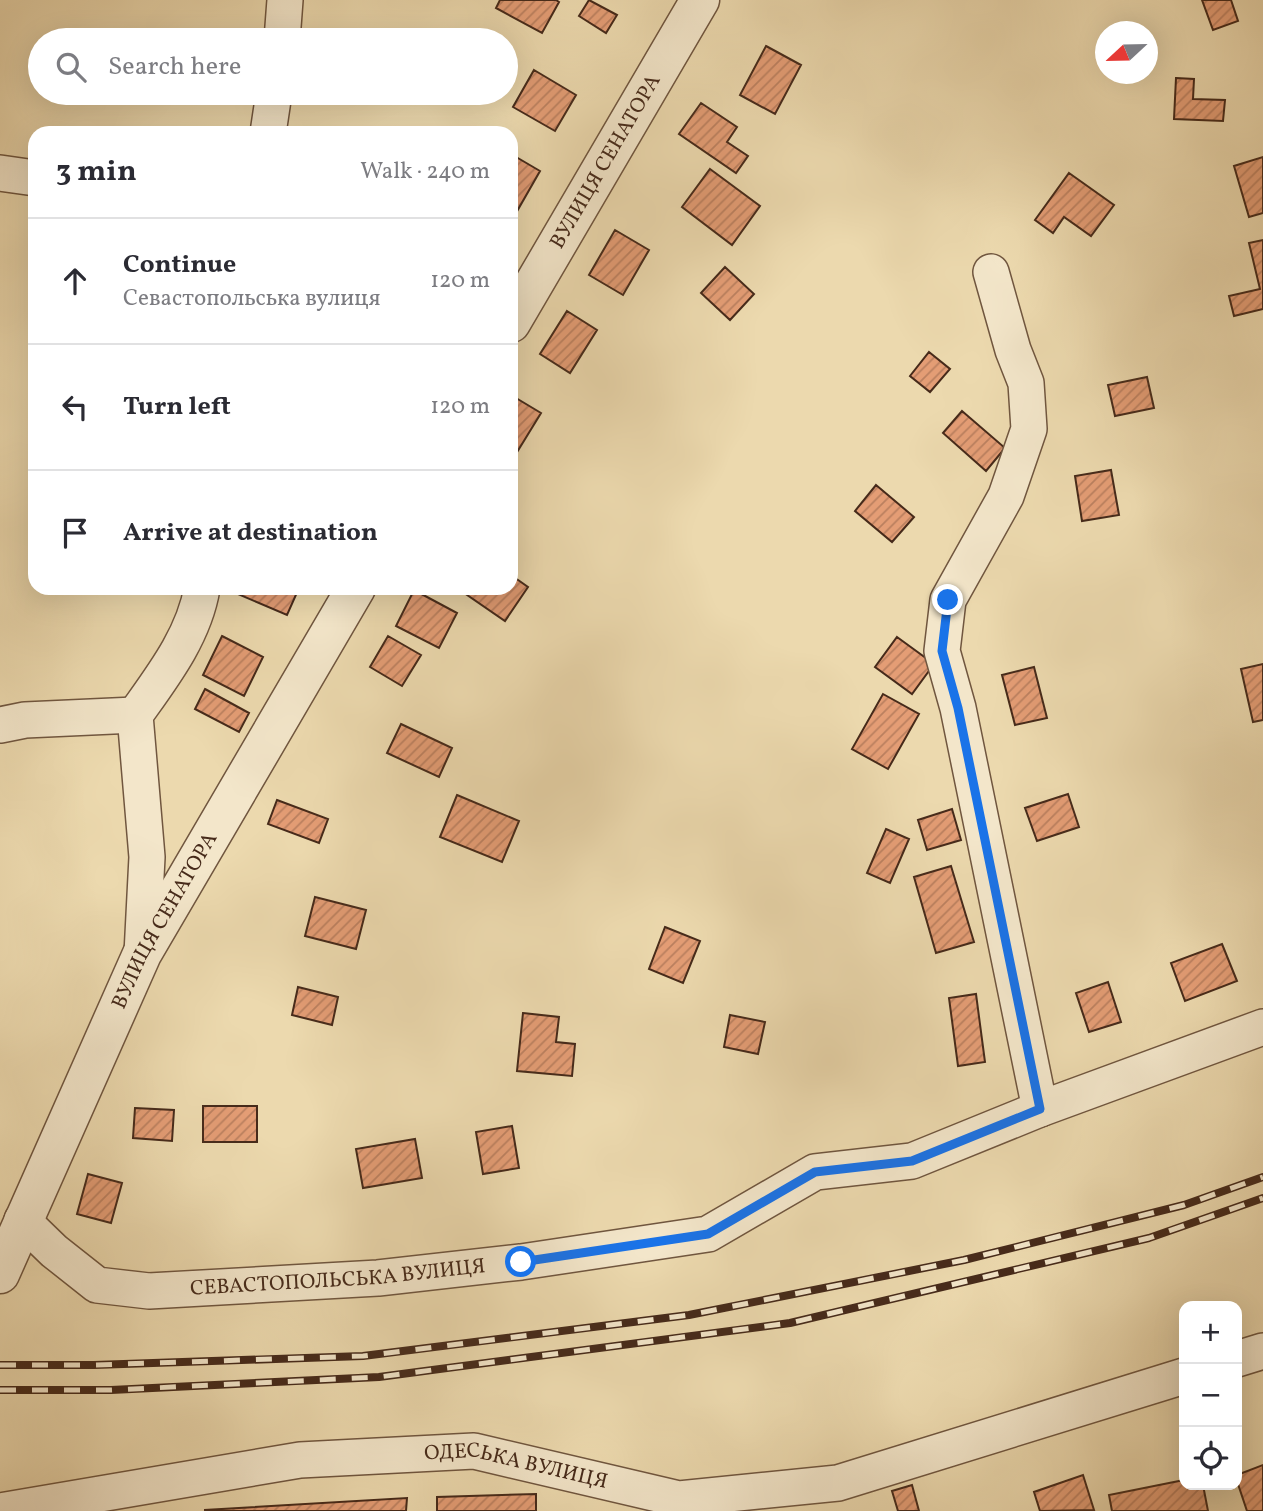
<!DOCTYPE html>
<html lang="en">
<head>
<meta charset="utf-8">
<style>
	:root { --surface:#fff; --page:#f2f2f3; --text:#2b2b33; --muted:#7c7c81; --line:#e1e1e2 }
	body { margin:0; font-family:Vollkorn,serif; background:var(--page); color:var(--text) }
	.controls { position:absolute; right:21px; bottom:21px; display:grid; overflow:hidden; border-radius:14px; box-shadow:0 7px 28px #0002 }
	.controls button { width:63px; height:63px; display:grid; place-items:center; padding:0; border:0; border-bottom:2px solid var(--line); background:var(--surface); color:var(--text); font:35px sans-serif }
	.compass { position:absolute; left:1095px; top:21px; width:63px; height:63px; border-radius:50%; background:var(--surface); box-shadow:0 7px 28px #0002; rotate:248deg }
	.stop { position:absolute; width:21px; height:21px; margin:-16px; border:5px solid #1a73e8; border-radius:50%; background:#fff }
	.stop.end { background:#1a73e8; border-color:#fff; box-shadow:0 2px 7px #0008 }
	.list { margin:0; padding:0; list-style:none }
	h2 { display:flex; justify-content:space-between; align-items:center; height:91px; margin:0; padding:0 28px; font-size:30px }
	h2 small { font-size:23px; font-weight:400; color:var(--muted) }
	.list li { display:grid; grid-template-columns:46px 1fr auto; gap:21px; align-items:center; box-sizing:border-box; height:126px; padding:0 28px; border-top:2px solid var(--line) }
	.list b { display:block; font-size:26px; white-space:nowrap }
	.list p { margin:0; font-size:23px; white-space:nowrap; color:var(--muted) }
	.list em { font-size:23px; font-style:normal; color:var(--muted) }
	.icon { flex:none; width:38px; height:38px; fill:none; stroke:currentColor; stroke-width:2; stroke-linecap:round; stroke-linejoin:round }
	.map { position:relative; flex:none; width:1263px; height:1511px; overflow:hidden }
	.search { position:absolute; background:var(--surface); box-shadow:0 7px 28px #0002; left:28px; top:28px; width:490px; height:77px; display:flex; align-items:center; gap:18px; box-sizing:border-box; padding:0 24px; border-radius:38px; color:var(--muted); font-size:26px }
	.panel { position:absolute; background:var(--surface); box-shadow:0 7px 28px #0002; left:28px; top:126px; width:490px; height:469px; border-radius:21px }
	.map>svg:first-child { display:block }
	.building { fill:url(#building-hatch); stroke:#462a1a; stroke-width:2 }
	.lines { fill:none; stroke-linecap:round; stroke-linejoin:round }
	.minor-casing { stroke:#70563f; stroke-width:38 }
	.tertiary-casing { stroke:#70563f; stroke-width:41 }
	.minor { stroke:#f3e6ca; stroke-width:35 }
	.tertiary { stroke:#f3e6ca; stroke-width:38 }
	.rail-casing { stroke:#462a1a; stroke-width:8 }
	.rail { stroke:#f3e6ca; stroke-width:5; stroke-dasharray:16; stroke-linecap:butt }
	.route { stroke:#1a73e8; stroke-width:9 }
	.labels { text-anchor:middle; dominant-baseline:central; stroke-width:6; stroke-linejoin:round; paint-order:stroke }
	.street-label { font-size:21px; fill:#462a1a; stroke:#f3e6ca }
</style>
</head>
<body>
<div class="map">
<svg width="1263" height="1511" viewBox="0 0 1263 1511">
	<defs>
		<pattern id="building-hatch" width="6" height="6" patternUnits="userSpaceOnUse" patternTransform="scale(1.75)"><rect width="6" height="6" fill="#e49d75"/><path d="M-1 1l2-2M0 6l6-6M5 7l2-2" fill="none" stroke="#bb805f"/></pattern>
	</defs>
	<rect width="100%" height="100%" fill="#ecd9ae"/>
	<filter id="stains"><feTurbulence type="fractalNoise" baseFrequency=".00286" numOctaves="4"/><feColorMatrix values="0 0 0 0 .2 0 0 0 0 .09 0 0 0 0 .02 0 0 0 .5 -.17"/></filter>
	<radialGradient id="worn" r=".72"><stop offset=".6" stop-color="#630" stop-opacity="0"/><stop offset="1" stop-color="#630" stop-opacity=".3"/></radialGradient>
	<!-- building -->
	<path class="building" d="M500 0H556L559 2 542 33 496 8Z
		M589 0 617 15 606 33 579 16Z
		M1202 0H1231L1238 21 1213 30Z
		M766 46 801 65 775 114 740 95Z
		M534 70 576 95 555 131 513 107Z
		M1176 78 1194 79 1193 99 1225 100 1223 121 1174 119Z
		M701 103 737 127 727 142 748 156 736 173 679 134Z
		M511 154 540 171 512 220 511 219Z
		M1263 157V213L1249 217 1234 166Z
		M710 169 760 206 732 245 682 207Z
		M1069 173 1114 205 1091 236 1064 217 1053 233 1035 220Z
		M615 230 649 250 623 295 589 275Z
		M1263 240V309L1234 316 1229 296 1260 289 1249 243Z
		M725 267 754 294 730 320 701 293Z
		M567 311 597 330 570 373 540 354Z
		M929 352 950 369 930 392 910 376Z
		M1147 377 1154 408 1115 416 1108 385Z
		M511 395 541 413 511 462Z
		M962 411 1005 448 986 471 943 433Z
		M1111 470 1119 515 1082 521 1075 476Z
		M876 485 914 517 892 542 855 511Z
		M511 575 528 587 505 621 457 588H511Z
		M233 588H299L287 615 231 591Z
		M414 590 457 613 439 648 396 626Z
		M222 636 263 657 244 696 203 675Z
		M388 636 421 655 402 686 370 667Z
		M897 637 934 664 912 694 875 667Z
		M1263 664V720L1253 722 1241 669Z
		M1034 667 1047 718 1015 725 1002 675Z
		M205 689 249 713 239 732 195 709Z
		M883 694 919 714 888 769 852 749Z
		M401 724 452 748 439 777 387 753Z
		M1068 794 1079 827 1037 841 1025 808Z
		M457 795 519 821 502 862 440 837Z
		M277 800 328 819 319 843 268 824Z
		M952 809 961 840 927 850 918 820Z
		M886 829 909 839 890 883 867 873Z
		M951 866 974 942 936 953 914 877Z
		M315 897 366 910 356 949 305 936Z
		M665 927 700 941 683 983 649 969Z
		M1222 944 1237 981 1185 1001 1171 963Z
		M1108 982 1121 1022 1089 1032 1076 993Z
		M298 987 338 997 332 1025 292 1015Z
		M976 994 985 1062 958 1066 949 998Z
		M523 1013 559 1017 556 1042 575 1044 572 1076 517 1071Z
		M730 1015 765 1022 758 1054 724 1047Z
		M203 1106H257V1142H203Z
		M135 1108 174 1110 172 1141 133 1138Z
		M512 1126 519 1168 483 1174 476 1132Z
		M415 1139 422 1178 363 1188 356 1149Z
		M88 1174 122 1183 111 1223 77 1214Z
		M1263 1465V1511H1247L1237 1481V1475Z
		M1083 1475 1094 1510 1040 1511 1034 1492Z
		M1184 1480V1485H1203L1208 1511H1112L1109 1495Z
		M912 1485 919 1511H898L892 1491Z
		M536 1494V1511H437V1497Z
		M407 1498 406 1511H205V1510Z"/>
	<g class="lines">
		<!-- minor casing -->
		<g class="minor-casing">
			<g id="minor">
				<path d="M282 40 285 0"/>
				<path d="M268 133 274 93"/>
				<path d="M0 173 35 178"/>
				<path d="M991 272 1013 350 1026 383 1029 429 1006 496 948 600 942 651 958 708 1040 1109"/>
				<path d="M0 725 25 720 135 715"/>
				<path d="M142 954 147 857 135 715C162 677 194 636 202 588"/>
				<path id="s1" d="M22 1220 54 1251 97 1285 149 1291 378 1278 521 1262 708 1234 815 1172 912 1161 1040 1109 1263 1027"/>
				<path d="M1237 1359 1263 1351"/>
				<path id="s2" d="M0 1511 300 1460 474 1451 679 1499 838 1483 1184 1376"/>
			</g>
		</g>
		<!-- tertiary casing -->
		<g class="tertiary-casing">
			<g id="tertiary">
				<path id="s3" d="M511 323 700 0"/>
				<path id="s4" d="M0 1274 142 954 356 588"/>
			</g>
		</g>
		<!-- minor -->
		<use href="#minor" class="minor"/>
		<!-- tertiary -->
		<use href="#tertiary" class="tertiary"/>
		<!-- rail casing -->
		<g class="rail-casing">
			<path id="rail" d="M0 1365H94L363 1356 689 1315 964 1260 1184 1205 1263 1177
				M0 1390H111L379 1377 790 1323 1149 1238 1263 1198"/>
		</g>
		<!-- rail -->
		<use href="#rail" class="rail"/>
	</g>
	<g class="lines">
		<!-- route -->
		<path class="route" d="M521 1262 708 1234 815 1172 912 1161 1040 1109 958 708 942 651 948 600"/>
	</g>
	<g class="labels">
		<!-- street labels -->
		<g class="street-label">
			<text stroke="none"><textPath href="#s3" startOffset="187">ВУЛИЦЯ СЕНАТОРА</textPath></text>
			<text stroke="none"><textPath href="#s4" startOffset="390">ВУЛИЦЯ СЕНАТОРА</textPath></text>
			<text stroke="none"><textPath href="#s1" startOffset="341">СЕВАСТОПОЛЬСЬКА ВУЛИЦЯ</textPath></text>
			<text stroke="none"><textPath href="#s2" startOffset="522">ОДЕСЬКА ВУЛИЦЯ</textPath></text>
		</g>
	</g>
	<rect width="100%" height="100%" filter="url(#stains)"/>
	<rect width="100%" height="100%" fill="url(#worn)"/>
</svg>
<div class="controls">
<button>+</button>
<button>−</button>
<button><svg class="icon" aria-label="locate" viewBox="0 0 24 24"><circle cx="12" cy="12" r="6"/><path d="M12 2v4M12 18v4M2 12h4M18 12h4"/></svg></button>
</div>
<svg class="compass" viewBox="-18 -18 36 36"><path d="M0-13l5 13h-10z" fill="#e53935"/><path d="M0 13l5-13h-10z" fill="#7c7c81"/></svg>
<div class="stop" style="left:521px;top:1262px"></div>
<div class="stop end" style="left:948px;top:600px"></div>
<div class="search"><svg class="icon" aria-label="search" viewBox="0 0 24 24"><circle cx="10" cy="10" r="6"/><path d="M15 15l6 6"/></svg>Search here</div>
<section class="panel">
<h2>3 min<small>Walk · 240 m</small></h2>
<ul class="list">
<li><svg class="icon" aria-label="ahead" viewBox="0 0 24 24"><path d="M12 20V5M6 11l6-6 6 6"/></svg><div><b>Continue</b><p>Севастопольська вулиця</p></div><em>120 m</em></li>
<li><svg class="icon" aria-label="left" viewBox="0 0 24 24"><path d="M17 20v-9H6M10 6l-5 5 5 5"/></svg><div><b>Turn left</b></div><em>120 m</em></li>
<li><svg class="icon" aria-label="arrive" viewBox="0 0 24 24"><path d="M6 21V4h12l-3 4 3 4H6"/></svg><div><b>Arrive at destination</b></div></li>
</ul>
</section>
</div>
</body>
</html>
